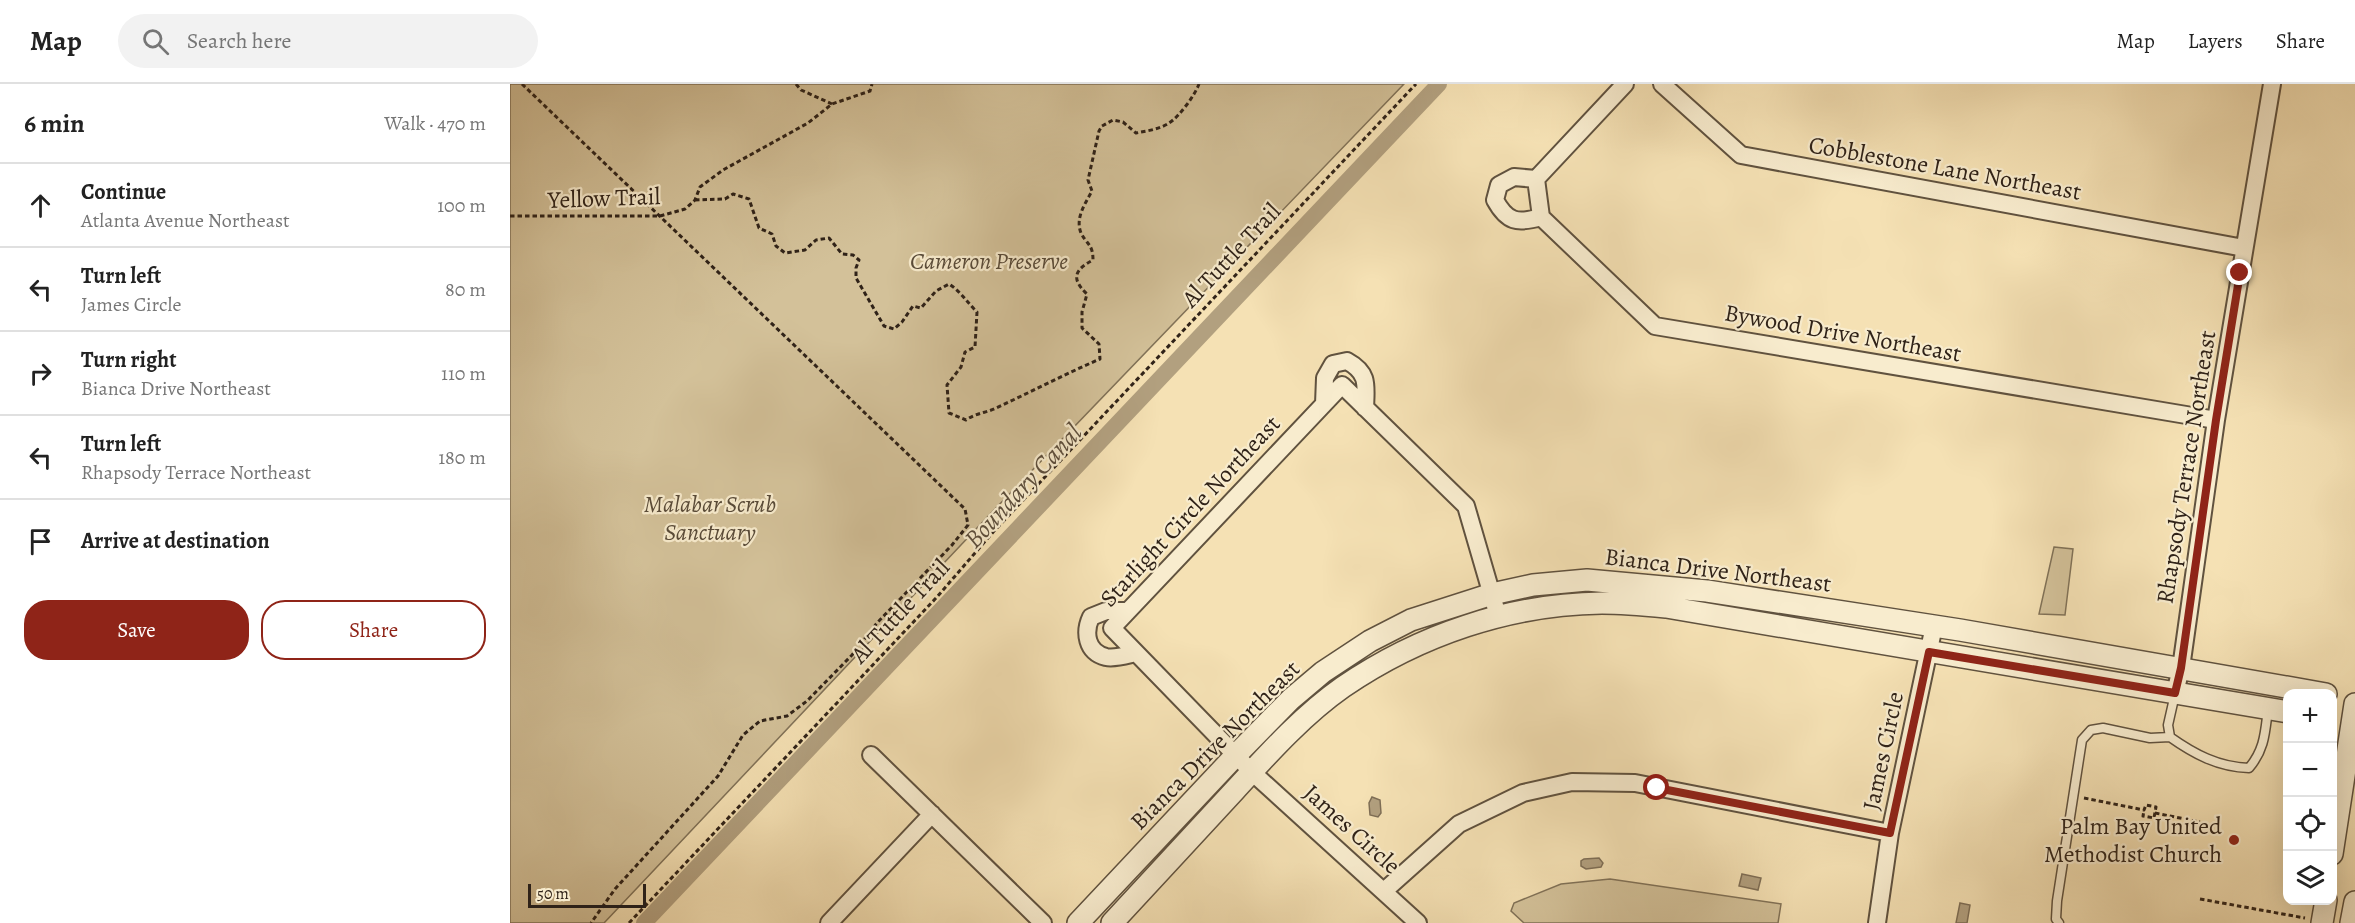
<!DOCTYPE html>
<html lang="en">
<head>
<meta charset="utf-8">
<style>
	:root { --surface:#fff; --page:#f2f2f2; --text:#222; --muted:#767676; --line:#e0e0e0; --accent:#8f2418 }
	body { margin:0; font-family:Alegreya,serif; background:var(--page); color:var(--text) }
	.controls { position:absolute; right:18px; bottom:18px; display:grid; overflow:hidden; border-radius:12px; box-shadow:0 6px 24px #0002 }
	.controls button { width:54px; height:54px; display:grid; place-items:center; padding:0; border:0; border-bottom:2px solid var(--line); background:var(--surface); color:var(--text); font:30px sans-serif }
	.scale { position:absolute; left:18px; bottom:15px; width:118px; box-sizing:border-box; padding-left:6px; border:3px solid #2f2218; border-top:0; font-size:16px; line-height:21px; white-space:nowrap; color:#2f2218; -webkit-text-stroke:4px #f8ecce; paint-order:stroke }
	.stop { position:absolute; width:18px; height:18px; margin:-14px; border:4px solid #8f2418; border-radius:50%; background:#fff }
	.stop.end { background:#8f2418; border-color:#fff; box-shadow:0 2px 6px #0008 }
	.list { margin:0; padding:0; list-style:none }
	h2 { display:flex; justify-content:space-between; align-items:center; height:78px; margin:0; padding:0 24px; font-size:26px }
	h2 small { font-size:20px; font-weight:400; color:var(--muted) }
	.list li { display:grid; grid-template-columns:39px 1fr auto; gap:18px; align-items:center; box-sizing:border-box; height:84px; padding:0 24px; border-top:2px solid var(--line) }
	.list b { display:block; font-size:22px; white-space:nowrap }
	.list p { margin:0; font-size:20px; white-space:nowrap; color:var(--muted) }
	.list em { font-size:20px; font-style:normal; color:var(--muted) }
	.actions { display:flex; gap:12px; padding:18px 24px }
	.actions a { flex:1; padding:14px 0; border:2px solid var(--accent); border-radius:24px; text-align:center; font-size:21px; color:var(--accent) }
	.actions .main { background:var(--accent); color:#fff }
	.icon { flex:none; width:33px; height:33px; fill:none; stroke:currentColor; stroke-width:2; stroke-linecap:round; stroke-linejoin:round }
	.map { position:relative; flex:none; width:1845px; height:839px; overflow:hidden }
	header { display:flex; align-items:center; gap:36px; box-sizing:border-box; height:84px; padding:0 30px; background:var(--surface); border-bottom:2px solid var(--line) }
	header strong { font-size:28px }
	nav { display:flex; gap:33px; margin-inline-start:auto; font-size:21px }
	.search { width:420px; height:54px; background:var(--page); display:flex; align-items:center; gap:15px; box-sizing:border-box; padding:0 21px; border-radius:33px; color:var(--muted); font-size:22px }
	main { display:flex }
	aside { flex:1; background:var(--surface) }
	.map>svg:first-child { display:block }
	.green { fill:#d3c199; stroke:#817258; stroke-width:1.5 }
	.water { fill:#b2a07f; stroke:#7e6e56; stroke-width:1.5 }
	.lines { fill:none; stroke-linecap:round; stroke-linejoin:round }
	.canal { stroke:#b2a07f; stroke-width:16 }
	.service-casing { stroke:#60523f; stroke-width:11 }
	.minor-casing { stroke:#60523f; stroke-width:20 }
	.tertiary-casing { stroke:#60523f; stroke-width:24 }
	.path { stroke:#2f2218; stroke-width:3; stroke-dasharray:4.5 3; stroke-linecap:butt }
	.service { stroke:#f8ecce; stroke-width:8 }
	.minor { stroke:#f8ecce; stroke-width:16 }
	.tertiary { stroke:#f8ecce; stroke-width:21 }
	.route { stroke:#8f2418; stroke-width:8 }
	.poi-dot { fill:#8f2418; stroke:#f8ecce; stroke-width:2 }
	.labels { text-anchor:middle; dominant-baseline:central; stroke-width:4.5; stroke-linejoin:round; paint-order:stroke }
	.street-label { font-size:24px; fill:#2f2218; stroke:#f8ecce }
	.park-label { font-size:24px; font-style:italic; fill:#584a38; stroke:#f8ecce }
	.poi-label { font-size:24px; fill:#2f2218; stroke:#f8ecce; text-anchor:end }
	.water-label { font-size:26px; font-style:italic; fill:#5d4e3c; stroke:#f8ecce }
</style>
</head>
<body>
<header>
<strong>Map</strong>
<div class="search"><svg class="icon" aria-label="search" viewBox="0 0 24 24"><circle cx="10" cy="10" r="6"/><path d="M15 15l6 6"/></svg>Search here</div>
<nav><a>Map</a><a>Layers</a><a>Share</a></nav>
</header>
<main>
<aside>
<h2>6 min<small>Walk · 470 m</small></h2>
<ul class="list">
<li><svg class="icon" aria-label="ahead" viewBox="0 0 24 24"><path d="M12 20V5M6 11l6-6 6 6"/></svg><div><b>Continue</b><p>Atlanta Avenue Northeast</p></div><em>100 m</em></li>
<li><svg class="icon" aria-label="left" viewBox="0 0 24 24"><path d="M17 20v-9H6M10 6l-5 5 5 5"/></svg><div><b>Turn left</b><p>James Circle</p></div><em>80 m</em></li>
<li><svg class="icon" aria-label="right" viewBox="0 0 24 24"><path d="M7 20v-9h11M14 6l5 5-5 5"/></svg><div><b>Turn right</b><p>Bianca Drive Northeast</p></div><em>110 m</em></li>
<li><svg class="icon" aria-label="left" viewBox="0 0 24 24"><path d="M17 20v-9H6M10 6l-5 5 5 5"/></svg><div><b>Turn left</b><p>Rhapsody Terrace Northeast</p></div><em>180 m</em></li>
<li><svg class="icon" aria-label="arrive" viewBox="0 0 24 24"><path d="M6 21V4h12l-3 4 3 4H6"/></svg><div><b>Arrive at destination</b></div></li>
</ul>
<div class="actions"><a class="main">Save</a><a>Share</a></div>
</aside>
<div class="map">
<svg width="1845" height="839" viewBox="0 0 1845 839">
	<rect width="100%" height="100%" fill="#f5e1b4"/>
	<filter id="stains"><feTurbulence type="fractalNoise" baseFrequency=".00333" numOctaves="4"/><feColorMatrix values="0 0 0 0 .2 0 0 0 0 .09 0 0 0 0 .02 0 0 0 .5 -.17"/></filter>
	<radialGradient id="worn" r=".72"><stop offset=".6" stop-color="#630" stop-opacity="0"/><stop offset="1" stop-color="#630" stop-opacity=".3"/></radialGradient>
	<!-- green -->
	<path class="green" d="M0 0H894L484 426 94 839H0Z
		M1544 463 1563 465 1555 531 1529 530Z
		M1100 795 1271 820 1268 839H1014L1001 827 1004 819 1051 800Z"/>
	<!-- water -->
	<path class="water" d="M862 713 870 716 871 729 868 733 860 731 859 719Z
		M1089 774 1093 779 1091 783 1076 785 1071 782V777L1074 775Z
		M1232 790 1251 794 1248 806 1229 802Z
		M1450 819 1460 821 1457 839H1446Z"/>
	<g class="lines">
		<!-- canal -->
		<path class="canal" d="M134 839 929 0"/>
		<!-- service casing -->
		<g class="service-casing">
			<path id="service" d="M1665 610 1658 641 1660 653C1684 670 1708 683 1739 684 1755 665 1755 648 1758 625
				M1549 839 1546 835 1547 817 1572 656 1581 646 1593 644 1640 654 1660 653"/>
		</g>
		<!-- minor casing -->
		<g class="minor-casing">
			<path id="minor" d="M1152 0 1231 71 1734 164
				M1026 95 1031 133 1145 242 1706 336
				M1026 95 1115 0
				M1026 95 1004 93 989 101 985 116C997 138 1007 140 1031 133
				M814 320 815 294 823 280 837 277C859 289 856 301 855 324
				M618 527H596L581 533C574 548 576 568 596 573 605 575 617 571 626 569
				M1665 609 1671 584 1706 336 1762 0
				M361 671 533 839
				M874 807 949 740 1013 709 1062 698 1125 699 1380 749
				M319 839 422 730
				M908 839 742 688 602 544 832 301 956 422 988 532
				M1367 839 1380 749 1424 542"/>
		</g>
		<!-- tertiary casing -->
		<g class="tertiary-casing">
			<path id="tertiary" d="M1822 770 1845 620
				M568 839 726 671 781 615 813 588 860 557 901 536 982 510 1023 501 1077 496 1197 507 1450 546 1816 610
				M602 839C643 795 684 750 725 706 758 670 793 631 833 603 909 551 1000 520 1092 519 1113 519 1135 521 1156 523L1778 628
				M1812 839 1816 816
				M1841 839 1845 818"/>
		</g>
		<!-- path -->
		<path class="path" d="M12 0 455 425 458 441 442 461 367 539 342 571 297 617 277 632 250 637 233 651 208 692 105 805 81 839
			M286 0 291 6 322 20
			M185 116 215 115 223 110 239 115 249 144 262 150 266 162 275 169 295 166 306 156 319 154 332 170 343 171 349 176 346 184V194L374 242 384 245 392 238 403 222 411 224 426 207 439 200C450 207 457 218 467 228L465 263 455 268 451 283 437 301 439 329 456 336C466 329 476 329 486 324 521 308 555 290 590 275L589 260 572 244V228L577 210C561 195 564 186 583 176 583 160 577 161 571 149 565 134 575 120 582 107L578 96 589 47 592 42 603 36 613 38 626 49C637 47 650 45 659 39 669 33 685 11 689 0
			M0 132H150L175 125 185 116 190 103 213 86 298 39 322 20 360 7 362 0
			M1574 714 1634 726 1636 721 1646 723 1644 734 1633 732 1634 726
			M1645 729 1690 738
			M1690 815 1795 834
			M119 839 427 513 484 447 906 0"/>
		<!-- service -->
		<use href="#service" class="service"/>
		<!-- minor -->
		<use href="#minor" class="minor"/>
		<!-- tertiary -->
		<use href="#tertiary" class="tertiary"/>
	</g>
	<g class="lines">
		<!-- route -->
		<path class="route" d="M1147 704 1380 749 1419 568 1665 609 1671 584 1706 336 1730 189"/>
	</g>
	<!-- markers -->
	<circle class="poi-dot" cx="1724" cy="756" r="6"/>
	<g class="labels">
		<!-- street labels -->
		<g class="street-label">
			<text transform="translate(1435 84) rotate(10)">Cobblestone Lane Northeast</text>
			<text transform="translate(94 114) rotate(-2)">Yellow Trail</text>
			<text transform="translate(721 171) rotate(-47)">Al Tuttle Trail</text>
			<text transform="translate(1333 249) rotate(10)">Bywood Drive Northeast</text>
			<text transform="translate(1676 383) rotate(-81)">Rhapsody Terrace Northeast</text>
			<text transform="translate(680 427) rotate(-47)">Starlight Circle Northeast</text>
			<text transform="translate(1208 486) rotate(7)">Bianca Drive Northeast</text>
			<text transform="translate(390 527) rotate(-47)">Al Tuttle Trail</text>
			<text transform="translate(705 661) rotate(-45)">Bianca Drive Northeast</text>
			<text transform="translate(1373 667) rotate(-78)">James Circle</text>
			<text transform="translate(842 745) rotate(42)">James Circle</text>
		</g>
		<!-- park labels -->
		<g class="park-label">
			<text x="479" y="177">Cameron Preserve</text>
			<text x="200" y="420">Malabar Scrub<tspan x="200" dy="28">Sanctuary</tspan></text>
		</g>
		<!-- poi labels -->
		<g class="poi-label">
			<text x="1712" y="742">Palm Bay United<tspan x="1712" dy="28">Methodist Church</tspan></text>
		</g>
		<!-- water labels -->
		<g class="water-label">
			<text transform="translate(513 402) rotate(-47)">Boundary Canal</text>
		</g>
	</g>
	<rect width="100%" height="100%" filter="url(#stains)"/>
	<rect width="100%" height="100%" fill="url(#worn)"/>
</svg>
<div class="controls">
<button>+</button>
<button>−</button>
<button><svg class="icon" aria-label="locate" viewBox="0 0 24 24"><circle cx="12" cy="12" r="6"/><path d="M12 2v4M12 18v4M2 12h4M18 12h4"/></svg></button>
<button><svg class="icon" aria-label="layers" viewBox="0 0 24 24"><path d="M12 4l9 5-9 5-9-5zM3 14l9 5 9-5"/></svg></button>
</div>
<div class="scale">50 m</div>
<div class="stop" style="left:1147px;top:704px"></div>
<div class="stop end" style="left:1730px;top:189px"></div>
</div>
</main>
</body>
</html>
